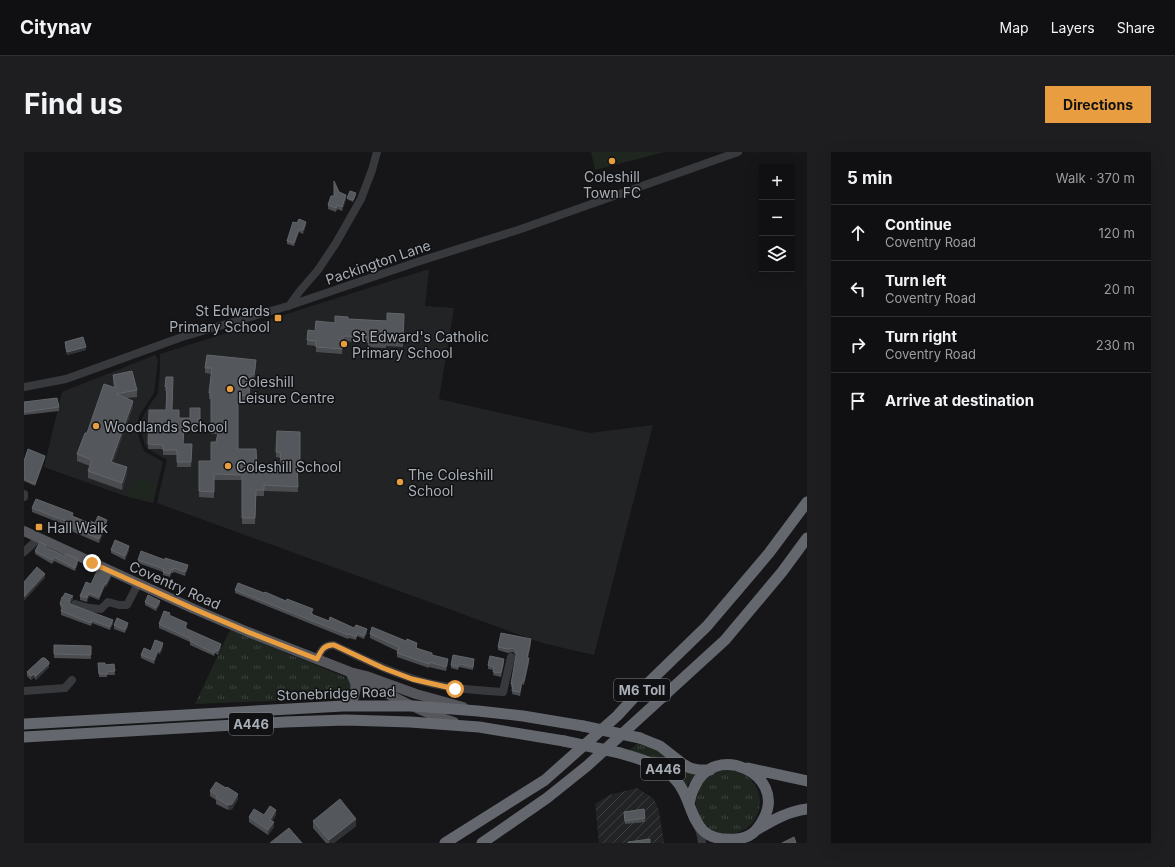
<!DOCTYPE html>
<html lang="en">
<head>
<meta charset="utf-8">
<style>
	:root { --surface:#101012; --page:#1e1e20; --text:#f1f3f6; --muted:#9c9d9f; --line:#303032; --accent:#e79d40 }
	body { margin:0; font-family:Inter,sans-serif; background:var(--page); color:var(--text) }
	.controls { position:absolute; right:12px; top:12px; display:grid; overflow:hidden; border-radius:0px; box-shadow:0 4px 16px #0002 }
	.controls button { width:36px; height:36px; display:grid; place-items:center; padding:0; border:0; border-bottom:1px solid var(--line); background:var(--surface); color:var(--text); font:20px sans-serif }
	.stop { position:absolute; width:12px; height:12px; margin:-9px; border:3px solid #e79d40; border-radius:50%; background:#fff }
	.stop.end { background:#e79d40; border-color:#fff; box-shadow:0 1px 4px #0008 }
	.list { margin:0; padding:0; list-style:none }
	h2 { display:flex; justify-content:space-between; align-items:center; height:52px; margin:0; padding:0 16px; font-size:17px }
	h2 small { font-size:13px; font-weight:400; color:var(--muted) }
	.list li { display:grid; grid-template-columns:26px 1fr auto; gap:12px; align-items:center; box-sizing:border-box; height:56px; padding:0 16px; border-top:1px solid var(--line) }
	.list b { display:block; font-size:15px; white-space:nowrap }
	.list p { margin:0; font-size:13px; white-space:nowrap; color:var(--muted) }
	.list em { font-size:13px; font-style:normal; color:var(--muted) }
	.icon { flex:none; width:22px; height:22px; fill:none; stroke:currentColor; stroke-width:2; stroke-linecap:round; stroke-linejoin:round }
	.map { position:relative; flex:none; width:783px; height:691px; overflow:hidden; border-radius:0px }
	header { display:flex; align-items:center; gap:24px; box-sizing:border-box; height:56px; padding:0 20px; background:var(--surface); border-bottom:1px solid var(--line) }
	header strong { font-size:19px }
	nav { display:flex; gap:22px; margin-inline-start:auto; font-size:14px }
	.intro { display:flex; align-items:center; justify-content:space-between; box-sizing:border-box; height:96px; padding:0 24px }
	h1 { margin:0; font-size:28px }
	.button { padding:10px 18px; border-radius:0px; background:var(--accent); color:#111; font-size:14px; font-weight:700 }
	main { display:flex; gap:24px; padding:0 24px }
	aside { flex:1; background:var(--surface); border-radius:0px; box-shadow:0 4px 16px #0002 }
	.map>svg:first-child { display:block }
	.built { fill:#222325 }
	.industrial { fill:url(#industrial-furrows) }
	.grass { fill:url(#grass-tufts) }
	.pitch { fill:#1f261f }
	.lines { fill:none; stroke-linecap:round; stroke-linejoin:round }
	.minor { stroke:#38393d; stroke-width:8 }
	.major { stroke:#54565c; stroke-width:10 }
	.highway { stroke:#64676e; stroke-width:11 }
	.highway-bridge { stroke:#64676e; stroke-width:11 }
	.wall { fill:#4a4c50 }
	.shaded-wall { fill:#313235 }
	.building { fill:#54575b; stroke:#626569 }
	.route { stroke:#e79d40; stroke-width:5 }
	.poi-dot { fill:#e79d40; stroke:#111113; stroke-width:1.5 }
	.labels { text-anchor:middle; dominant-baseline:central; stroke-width:3; stroke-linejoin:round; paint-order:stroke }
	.shield { fill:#111113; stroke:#7b8086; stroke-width:1 }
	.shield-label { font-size:13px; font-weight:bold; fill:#a9afb7 }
	.poi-label { font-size:14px; fill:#a9afb7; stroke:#111113; text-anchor:start }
	.street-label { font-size:14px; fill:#a9afb7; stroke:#111113 }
</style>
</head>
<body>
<header>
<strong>Citynav</strong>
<nav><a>Map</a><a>Layers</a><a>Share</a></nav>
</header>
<div class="intro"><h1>Find us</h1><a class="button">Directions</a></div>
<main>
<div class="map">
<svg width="783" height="691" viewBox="0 0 783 691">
	<defs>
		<pattern id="industrial-furrows" width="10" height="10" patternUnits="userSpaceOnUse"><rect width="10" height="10" fill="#222325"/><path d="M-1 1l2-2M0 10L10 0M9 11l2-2" fill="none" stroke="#3f4042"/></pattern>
		<pattern id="grass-tufts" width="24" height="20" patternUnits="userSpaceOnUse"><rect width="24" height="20" fill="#1f261f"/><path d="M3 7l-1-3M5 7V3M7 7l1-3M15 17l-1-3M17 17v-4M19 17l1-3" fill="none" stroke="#3d433d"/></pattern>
	</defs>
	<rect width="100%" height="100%" fill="#161618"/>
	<!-- built -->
	<path class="built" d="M405 117 401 154 430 156 415 247 566 281 629 273 570 503 518 491 133 351 143 308 124 297 121 293 116 277 118 266 125 254 134 241 136 218V202Z
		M131 203 134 208 130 241 115 264 113 278 116 289 120 299 139 310 129 351 101 344 20 315 38 240Z"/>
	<!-- industrial -->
	<path class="industrial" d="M613 636 630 647 635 659 640 691H575L571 652 585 643Z"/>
	<!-- grass -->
	<path class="grass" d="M206 478 321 525 328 531V539L322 546 171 552Z
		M615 590 632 597 671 622 663 634 658 628 604 599Z
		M672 650a32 32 0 1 1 64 0a32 32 0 1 1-64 0Z"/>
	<!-- pitch -->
	<path class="pitch" d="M567 0H641L571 18Z
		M109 326 133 331 129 350 105 344Z"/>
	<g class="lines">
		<!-- minor -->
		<path class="minor" d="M265 154 275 140 294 118 312 91 337 47 348 18 353 0
			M0 235 42 227 158 185 264 154 393 110 494 78 714 0
			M0 342V345
			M0 400 15 386
			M51 452 65 456 77 457 84 450 95 453H103L114 432
			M293 507C297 499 300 492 310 493 335 505 360 518 387 526 417 536 448 538 479 540L487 505
			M0 539 41 536 48 528
			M674 674 677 684 678 691"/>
		<!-- major -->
		<path class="major" d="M0 379 170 457 224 480 326 520 342 524 392 542 439 555
			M334 526 340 530C369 544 398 561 430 570
			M319 554 329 548C333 536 333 533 327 522"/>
		<!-- highway -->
		<path class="highway" d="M0 572 319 554H390L454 559 499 564 559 574
			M0 585 261 570 322 568 386 570 455 575 540 589
			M616 586 636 594 659 612 666 616 675 618H686
			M596 601C615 607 634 611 649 625 674 649 661 691 712 687 727 686 733 679 740 666 763 622 689 588 670 636 667 641 666 647 665 653
			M724 616 783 629
			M734 677C749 668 765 659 783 657
			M421 691 521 628 593 564 616 539 683 474 745 401 783 350
			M458 691 523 646 563 614 701 488 758 420 783 386"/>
		<!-- highway-bridge -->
		<path class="highway-bridge" d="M559 574 616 586
			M540 589 596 601"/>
	</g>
	<!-- wall -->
	<path class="wall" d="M315 40 322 47 318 59 313 57 312 60 304 57V53L310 44Z
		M332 43 329 50 323 47V46Z
		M273 71 282 73 279 82 275 80 270 94 263 92V89Z
		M324 167 363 169 380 167 379 195 362 194V196L344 195V191L319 189 318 202 292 200V194L283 193V188L291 179 311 171Z
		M41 190 62 198 43 203 41 194Z
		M232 213 230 228H227L225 250 214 249V297L233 314 257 315 256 306 252 305V300L276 280V317H273L274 340 240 339V344H232L231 372H218V328H190V346L175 345V309H187L194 282H187V247H185V241L187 222 181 221V216Z
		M89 223 113 238V245L103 246 109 255 89 310 103 322 98 338 64 326V319L66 314 53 309V302L90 236 89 230Z
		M142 225 148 258 155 266H166L176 256V272H174V279L160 280 159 292H168L167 315H153V303H139V297H124L125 258H142V239H141Z
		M0 250 35 255V259L0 263Z
		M21 306 11 334 0 329V309Z
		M8 356 49 364 65 371H71L83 372 75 391 47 379V374L31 369 8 360Z
		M22 396 54 411 51 419 30 409 28 412 11 402V399Z
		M87 398H105L101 408 87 401Z
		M114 408 164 416 161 424 150 420 149 421H147L146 425 139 423V420L114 411Z
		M87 426 82 435 81 434 75 448 65 444 63 450 56 448V444Z
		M211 438 240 441 262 449 289 461 288 463 305 469 343 481 340 487 333 484 332 488 325 486 324 487 211 441Z
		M49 447 46 450V453L89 471 86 478 68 471 67 474 37 463V459L38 456 36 455V452Z
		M121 450 136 452 132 459 121 453Z
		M146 464 163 475 162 477 197 495 194 503 191 501 190 504 166 493V490L135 476V472Z
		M90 473 104 474 101 481 90 477Z
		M346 482 393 495V496L408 503 424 511 422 519 405 515V516L373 505V499L346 486Z
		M507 491 504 506 505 510 500 533 498 532 496 544 488 542 489 536 487 535V532L492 503 489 500 484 501 474 498V495Z
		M30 493 67 494V507L30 506Z
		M139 495 136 502 134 501 130 512 117 506V503L127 499Z
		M450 510 449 518 435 515 434 518 427 516V513Z
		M74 511 81 513 90 512 91 523H83V525H75Z
		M480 511 477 525 469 523 470 518 464 517V513Z
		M25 515 12 528 10 525 7 528 3 524V520Z
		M186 639 214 647 208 657 204 658 192 652V648L186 644Z
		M600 660 621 666V670L601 672Z
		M240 663H252L248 669 250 675 244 683 225 670V665Z
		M289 669 332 674 310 691H302L289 676Z"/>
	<!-- shaded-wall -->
	<path class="shaded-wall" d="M322 43V47L318 59V55Z
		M282 70V73L279 82V78Z
		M275 77V80L270 94V91Z
		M62 195V198L43 203V200Z
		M109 249V255L87 316V310Z
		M21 304V306L11 334V332Z
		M103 315V322L98 338V331Z
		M83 368V372L75 391V387Z
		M105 394V398L101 408V404Z
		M54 407V411L51 419V416Z
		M164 413V416L161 424V420Z
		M21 422V426L0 449V445Z
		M87 422V426L82 435V432Z
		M81 431V434L75 448V445Z
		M65 441V444L63 450V446Z
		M49 444V447L46 450V447Z
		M136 449V452L132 459V456Z
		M89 468V471L86 478V475Z
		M104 471V474L101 481V478Z
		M343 477V481L340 487V484Z
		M507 487V491L503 509V506Z
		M139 491V495L136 502V499Z
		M197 492V495L194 503V499Z
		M134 498V501L130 512V508Z
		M505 506V510L500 533V529Z
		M424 507V511L422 519V515Z
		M480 507V511L477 525V521Z
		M25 512V515L12 528V524Z
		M10 522V525L7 528V524Z
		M498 529V532L496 544V540Z
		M214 642V647L208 657 204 658V653Z
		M252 658V663L246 672V668Z
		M332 667V674L310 691H305V688Z
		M250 670V675L244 683V678Z"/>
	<!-- building -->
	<path class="building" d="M310 29 315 40 322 43 318 55 313 53 312 56 304 53 307 44H310Z
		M326 39 332 41 329 48 323 46Z
		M275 67 282 70 279 78 275 77 270 91 263 89 269 70 273 71Z
		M363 161 380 162 379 190 362 189V191L344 190 345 185 319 184 318 197 292 195V189L283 188 284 178 291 179 292 169 311 171V164L324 165V167L363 169Z
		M59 185 62 195 43 200 41 190Z
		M183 203 232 208 230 223 227 222 225 244 214 243V297H232L233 314 258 315 256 300H252L253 279 276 280V311H273L274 335 240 333V338H232L231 366H218V323L190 322V340L175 339V309H187V290H192L195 276H187V241H185L188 216H181Z
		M108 219 113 238 92 242 109 249 87 310 103 315 98 331 64 319 68 308 53 302 61 281H63L80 232 92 236 89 223Z
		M142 225H149L148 258H155V266H166V256H176V267H174V275H160L159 292H168L167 310H153V298H139V293L124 292 125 258H142L143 235H141Z
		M33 246 35 255 0 260V250Z
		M4 297 21 304 11 332 0 327V309Z
		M12 347 49 361 48 364 65 371 66 369 71 371 74 364 83 368 75 387 47 375 49 371 31 365 8 356Z
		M91 388 105 394 101 404 87 398Z
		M16 390 22 393 21 395 41 404 42 402 54 407 51 416 30 405 28 408 11 399Z
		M117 399 141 408V406L164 413 161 420 150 416 149 418 147 417 146 422 139 420 140 417 114 408Z
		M13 415 21 422 0 445V430Z
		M74 417 87 422 82 432 81 431 75 445 65 441 63 446 56 444 62 430 67 432Z
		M214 431 240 441 241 440 262 449 263 447 289 457 287 462 305 469 306 465 330 476 332 473 343 477 340 484 333 481 332 485 325 482 324 483 211 438Z
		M41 441 49 444 46 447V452L89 468 86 475 68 468 67 471 37 459 39 453 36 452 38 445H39Z
		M124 443 136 449 132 456 121 450Z
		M140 459 146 461 145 463 163 471 161 476 197 492 194 499 191 498 190 501 166 489 167 487 135 472Z
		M93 466 104 471 101 478 90 473Z
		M348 475 382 489 383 487 393 491 392 496 408 501V503L424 507 422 515 405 510V512L373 501 375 495 346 482Z
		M477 481 507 487 503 506H505L500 529H498L496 540 488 539 489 532H487L492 503V499L489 496 484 497 474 495Z
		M131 488 139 491 136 499 134 498 130 508 117 503 120 496 127 499Z
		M30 493 67 494V503L30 502Z
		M429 503 450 507 449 515 435 512 434 515 427 513Z
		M466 504 480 507 477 521 469 520 470 515 464 513Z
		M18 506H21L25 510V512L12 524 10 522 7 524 3 520Z
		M74 511H81V513L90 512 91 519 83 520V522H75Z
		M192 630 202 636 203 635 214 642 208 652 204 653 192 646 194 644 186 639Z
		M316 647 332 667 305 688 289 669Z
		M246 654 252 658 246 668 250 670 244 678 225 665 230 657 240 663Z
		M620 657 621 666 601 669 600 660Z
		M265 676 278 691H246Z
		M770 685 772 691H758Z
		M626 687V691H604V690Z"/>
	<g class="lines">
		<!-- route -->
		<path class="route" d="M68 411 170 457 224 480 293 507C297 499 300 492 310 493L359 516 388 527 431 537"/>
	</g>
	<!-- markers -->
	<g class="poi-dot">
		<circle cx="588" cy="9" r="4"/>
		<rect x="250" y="162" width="8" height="8" rx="2"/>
		<circle cx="320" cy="192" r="4"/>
		<circle cx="206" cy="237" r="4"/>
		<circle cx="72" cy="274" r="4"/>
		<circle cx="204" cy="314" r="4"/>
		<circle cx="376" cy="330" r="4"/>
		<rect x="11" y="371" width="8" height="8" rx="2"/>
	</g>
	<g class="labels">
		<!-- shield labels -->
		<g class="shield">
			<rect x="590" y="527" width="56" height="22" rx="3"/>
			<rect x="205" y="561" width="44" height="22" rx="3"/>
			<rect x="617" y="606" width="44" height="22" rx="3"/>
		</g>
		<g class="shield-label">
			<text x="618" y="538">M6 Toll</text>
			<text x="227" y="572">A446</text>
			<text x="639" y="617">A446</text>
		</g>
		<!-- poi labels -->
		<g class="poi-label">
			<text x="588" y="24" text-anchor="middle">Coleshill<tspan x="588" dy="16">Town FC</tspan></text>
			<text x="246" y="158" text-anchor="end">St Edwards<tspan x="246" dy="16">Primary School</tspan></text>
			<text x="328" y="184">St Edward's Catholic<tspan x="328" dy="16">Primary School</tspan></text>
			<text x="214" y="229">Coleshill<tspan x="214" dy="16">Leisure Centre</tspan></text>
			<text x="80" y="274">Woodlands School</text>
			<text x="212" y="314">Coleshill School</text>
			<text x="384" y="322">The Coleshill<tspan x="384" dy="16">School</tspan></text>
			<text x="23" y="375">Hall Walk</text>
		</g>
		<!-- street labels -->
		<g class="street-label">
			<text transform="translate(354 110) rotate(-19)">Packington Lane</text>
			<text transform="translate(151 433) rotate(24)">Coventry Road</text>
			<text transform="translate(312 541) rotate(-2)">Stonebridge Road</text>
		</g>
	</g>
</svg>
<div class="controls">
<button>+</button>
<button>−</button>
<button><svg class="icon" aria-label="layers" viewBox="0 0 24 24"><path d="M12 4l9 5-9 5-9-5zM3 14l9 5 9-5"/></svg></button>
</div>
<div class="stop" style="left:431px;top:537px"></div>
<div class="stop end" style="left:68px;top:411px"></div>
</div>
<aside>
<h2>5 min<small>Walk · 370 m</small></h2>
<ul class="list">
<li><svg class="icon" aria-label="ahead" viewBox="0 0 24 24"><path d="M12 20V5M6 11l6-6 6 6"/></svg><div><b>Continue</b><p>Coventry Road</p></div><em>120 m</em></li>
<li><svg class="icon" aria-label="left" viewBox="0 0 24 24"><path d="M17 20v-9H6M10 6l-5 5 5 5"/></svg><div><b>Turn left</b><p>Coventry Road</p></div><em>20 m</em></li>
<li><svg class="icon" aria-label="right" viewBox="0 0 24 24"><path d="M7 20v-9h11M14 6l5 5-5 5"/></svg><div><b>Turn right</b><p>Coventry Road</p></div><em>230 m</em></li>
<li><svg class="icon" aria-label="arrive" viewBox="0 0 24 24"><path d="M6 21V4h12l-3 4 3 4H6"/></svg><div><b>Arrive at destination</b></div></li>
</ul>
</aside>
</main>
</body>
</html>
